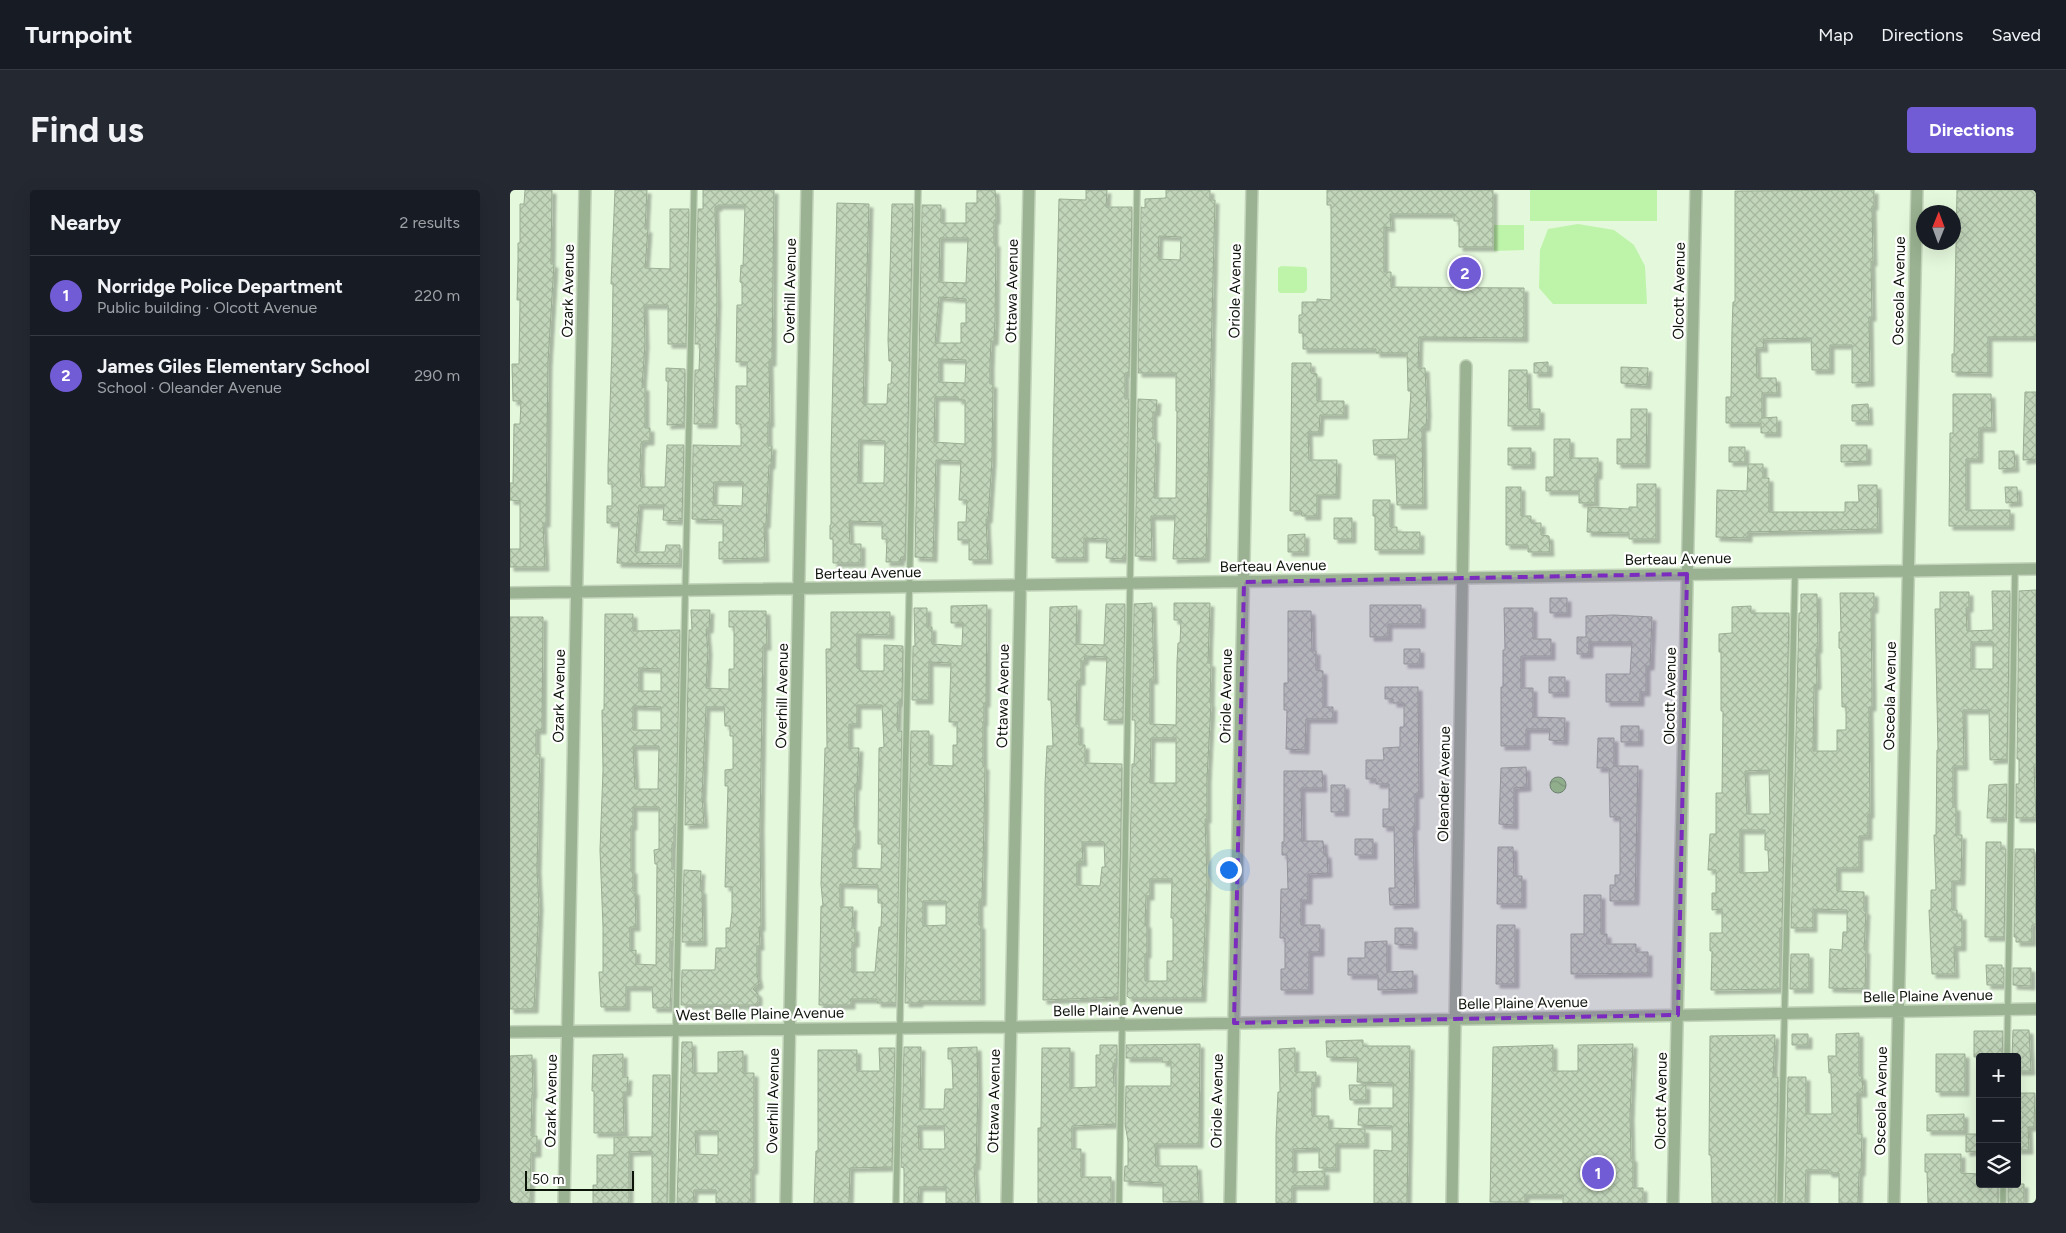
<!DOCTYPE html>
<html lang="en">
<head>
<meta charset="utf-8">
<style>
	:root { --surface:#171b24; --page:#242831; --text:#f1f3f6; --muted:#9ea1a6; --line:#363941; --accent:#725cd6 }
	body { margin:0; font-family:Figtree,sans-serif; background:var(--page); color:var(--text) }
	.controls { position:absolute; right:15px; bottom:15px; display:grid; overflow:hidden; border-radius:5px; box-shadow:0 5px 20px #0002 }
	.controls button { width:45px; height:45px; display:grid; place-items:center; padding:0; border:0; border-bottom:1px solid var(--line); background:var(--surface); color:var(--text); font:25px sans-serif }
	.compass { position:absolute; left:1406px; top:15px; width:45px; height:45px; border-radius:50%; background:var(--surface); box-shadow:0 5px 20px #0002; rotate:1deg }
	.scale { position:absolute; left:15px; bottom:12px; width:109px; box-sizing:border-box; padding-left:5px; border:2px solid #0d140a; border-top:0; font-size:14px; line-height:18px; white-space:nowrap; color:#0d140a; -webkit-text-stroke:4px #fff; paint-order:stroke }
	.you { position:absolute; left:718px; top:679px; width:18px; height:18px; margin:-12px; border:4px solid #fff; border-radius:50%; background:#1a73e8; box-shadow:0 0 0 8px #1a73e833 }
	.badge { display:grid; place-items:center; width:32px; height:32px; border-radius:50%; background:var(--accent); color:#fff; font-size:16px; font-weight:700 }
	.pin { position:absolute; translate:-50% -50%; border:2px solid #fff; box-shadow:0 1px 5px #0006 }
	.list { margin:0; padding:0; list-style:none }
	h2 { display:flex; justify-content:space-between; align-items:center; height:65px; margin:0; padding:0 20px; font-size:21px }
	h2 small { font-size:16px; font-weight:400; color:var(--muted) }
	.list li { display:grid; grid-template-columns:32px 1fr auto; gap:15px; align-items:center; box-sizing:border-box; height:80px; padding:0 20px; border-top:1px solid var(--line) }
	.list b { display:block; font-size:19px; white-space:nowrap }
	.list p { margin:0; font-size:16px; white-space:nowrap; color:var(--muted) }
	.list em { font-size:16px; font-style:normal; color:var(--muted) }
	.icon { flex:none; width:28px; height:28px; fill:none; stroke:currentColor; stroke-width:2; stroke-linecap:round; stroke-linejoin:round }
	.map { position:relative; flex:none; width:1526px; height:1013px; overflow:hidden; border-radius:5px }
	header { display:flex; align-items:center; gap:30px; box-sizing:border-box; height:70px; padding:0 25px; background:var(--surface); border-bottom:1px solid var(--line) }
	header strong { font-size:24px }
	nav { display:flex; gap:28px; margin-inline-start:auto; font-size:18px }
	.intro { display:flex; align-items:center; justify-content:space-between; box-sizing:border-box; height:120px; padding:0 30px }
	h1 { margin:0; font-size:35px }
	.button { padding:12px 22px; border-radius:5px; background:var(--accent); color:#fff; font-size:18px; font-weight:700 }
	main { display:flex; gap:30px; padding:0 30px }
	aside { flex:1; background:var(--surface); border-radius:5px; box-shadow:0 5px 20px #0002 }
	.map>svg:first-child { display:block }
	.green { fill:#bef4aa }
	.water { fill:url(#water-waves); stroke:#6c965d }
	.building { fill:url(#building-cross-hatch); stroke:#9aad93; fill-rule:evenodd; filter:url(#shadow) }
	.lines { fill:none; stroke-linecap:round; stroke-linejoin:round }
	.service-casing { stroke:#c2d4ba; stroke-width:8 }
	.minor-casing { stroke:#c2d4ba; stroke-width:14 }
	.service { stroke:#9ab291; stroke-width:5.5 }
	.minor { stroke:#9ab291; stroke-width:11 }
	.marked { fill:#7b2cbf; fill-opacity:0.2; stroke:#7b2cbf; stroke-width:4; stroke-dasharray:10 6; stroke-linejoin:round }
	.labels { text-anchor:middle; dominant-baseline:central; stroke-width:4.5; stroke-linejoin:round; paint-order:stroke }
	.street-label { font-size:15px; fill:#0d140a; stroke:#fff }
</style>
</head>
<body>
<header>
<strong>Turnpoint</strong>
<nav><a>Map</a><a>Directions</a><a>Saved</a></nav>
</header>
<div class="intro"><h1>Find us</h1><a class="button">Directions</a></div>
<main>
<aside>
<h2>Nearby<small>2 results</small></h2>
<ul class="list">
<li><span class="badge">1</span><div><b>Norridge Police Department</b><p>Public building · Olcott Avenue</p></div><em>220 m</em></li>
<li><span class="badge">2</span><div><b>James Giles Elementary School</b><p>School · Oleander Avenue</p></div><em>290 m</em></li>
</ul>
</aside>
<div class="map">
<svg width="1526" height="1013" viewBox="0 0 1526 1013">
	<defs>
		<pattern id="water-waves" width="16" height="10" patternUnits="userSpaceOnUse" patternTransform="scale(1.25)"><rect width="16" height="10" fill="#95ce80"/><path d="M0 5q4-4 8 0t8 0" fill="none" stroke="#7fb06d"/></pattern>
		<pattern id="building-cross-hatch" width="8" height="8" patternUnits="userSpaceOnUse" patternTransform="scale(1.25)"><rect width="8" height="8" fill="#c2d6bb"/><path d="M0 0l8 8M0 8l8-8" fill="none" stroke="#a6b79f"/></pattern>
		<filter id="shadow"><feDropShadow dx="4" dy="4" stdDeviation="1" flood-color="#0004"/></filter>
	</defs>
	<rect width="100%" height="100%" fill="#e4f8dc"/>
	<!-- green -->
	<path class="green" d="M1020 0H1147V31H1020Z
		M1068 34 1104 40 1124 55 1135 76 1137 114H1043L1029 98 1030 60 1038 39Z
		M984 35H1014V60L984 61Z
		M771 76 795 77 797 79V100L794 103H770L768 101V78Z"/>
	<!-- water -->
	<path class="water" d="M1040 595a8 8 0 1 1 16 0a8 8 0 1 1-16 0Z"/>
	<!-- building -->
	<path class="building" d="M15 0H42L41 74H44L38 172 36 333H33L35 377H0V359H10V311L0 310V293H3L4 234H10L11 211H3L2 174H9L10 110H7L8 71V53H10V14H14Z
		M105 0H137L135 39H138L135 78 160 79V19H179L176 154H158V115H134L135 154 132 197H135V238H140V251H133V253H131L130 277 131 297H155L157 255H174L172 329 169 328V331L153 330 154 315H129L125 362H155L156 355H170V374L107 373 109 333H97V316H102V294H98V276L102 157 103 94H101Z
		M193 0H264L262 172H259L260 233H258V256H262L261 275H259L256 334H254L255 368 209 369V352H213V330L182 329 183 255 231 256V234H226V196H237V172H226L227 115H232V93L230 92 231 75 233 76 235 15H208V17H205L207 113 203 234H184L185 180H189L190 154H185L188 19H193ZM204 292H233L232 316 203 315Z
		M467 0H485L486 13V30H484V53H486L485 130 484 151H481L480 174V194H483L482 271 478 329H476L478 370H459V350H448V332H456L457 310H449L451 271 426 270 423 368 405 367 412 15H431V33H456V13H467ZM430 48H458L456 93 429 92ZM429 107 456 109V133H451V153H425ZM429 169 456 170 455 193 429 192ZM425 207H448V210H455V254L424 252Z
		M576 0H597L596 17H622L619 183H615V209H619L616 366H613V369L596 368 597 349 574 348V368H542L543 250 549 9 576 10Z
		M656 0H700V10H705L696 368 663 369 665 326H641L642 367 625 366 628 209 647 210 646 222H643V249H646L644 308H666L667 221H666V183H628L631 17 635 18V9L656 8ZM649 46 671 47 670 70 648 69Z
		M817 0H983V57H949V31H944V24H880L881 38 874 37V82H881V97L1014 98V148L909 147 908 178H915L917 222 916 237H912L913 315H887L885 265H864L863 250 898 249 901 201H898L897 163H866V159H793V143H789V125H792V112H807V109L821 110V15H817Z
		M1364 0V16H1362L1363 72H1361L1362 127H1359L1360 192 1342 193V155H1320V180H1302L1301 148 1253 149 1254 158H1246L1247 188H1266L1267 203H1252V228L1267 227V243H1251V233H1216V207H1221L1222 139 1223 112H1225V1Z
		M1447 0H1526V147H1478V183L1442 182V164H1444Z
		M327 13 359 14 353 214H377L378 194H381L382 171H379L378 150 382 14H403L395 367H391L390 372H376L377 349H372V332L339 331 340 354H351V373H323V349H320V335H321V265ZM349 250 375 251 374 293H348Z
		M1038 172V183H1024V173Z
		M782 173H801V183L807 184V211H834V225H810L809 242H798L799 270H827L826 305H807V326H792L791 321H780Z
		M1111 177 1138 178 1137 195 1111 193Z
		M156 178 175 179 174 234 157 235 158 191H156Z
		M999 180H1017L1018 219H1030V236H998Z
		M1515 202H1526V269L1513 270Z
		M1443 204H1481L1482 238H1469V269H1456V320H1500V336H1439L1440 243H1443Z
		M1358 214 1359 231H1342V215Z
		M1121 219H1137L1136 274H1107V249H1121Z
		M1044 249H1060V268H1088V285H1085V313H1069V301H1036V287H1044Z
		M1331 255H1357V271L1331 272Z
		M1219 257H1235V272H1219Z
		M998 258H1021V275H998Z
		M1489 261H1504L1505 278 1489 279Z
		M1238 274H1253V288H1259V322H1335V312H1349L1348 295H1367L1368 339 1238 342V348L1206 347 1207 300 1237 301Z
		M1127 294H1146V349H1119V343L1077 342 1078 317 1119 319V317H1127Z
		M996 297H1011V326H1021V333H1031V345L1039 346 1040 362H1018V355H996Z
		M1495 297H1507L1508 312 1496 313Z
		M863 310H880V337H887V342H910V360H865V326H863Z
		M824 328H842V349H824Z
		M795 344V362H778V345Z
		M1526 400V575H1524L1526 628H1506V594H1509V569H1507L1509 401Z
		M1482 401H1500L1497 569 1480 570 1479 520H1453L1454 576H1443V617H1446V645H1452L1451 691H1442V720H1447V726H1452V757H1444L1445 784H1422L1419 720H1421V700H1426L1424 645H1426L1427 560H1428L1425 419H1430V402H1459V418H1456L1457 441 1483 440ZM1461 452H1483V479H1461Z
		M1330 403H1364V419H1361L1362 500V517H1359L1360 624H1358V646H1349V678H1327V701L1354 702V721H1356L1354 760H1356L1355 799 1319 798 1320 759 1332 760 1333 742H1337V720L1303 719V738H1281L1289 423H1291V404H1307L1308 459H1306L1307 495 1304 496 1303 561H1327V540H1336V517H1332L1331 459 1329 458V442H1331Z
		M1040 408H1057V423H1040Z
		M642 413 644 490H640V534L666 535 667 472 668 453H670L671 430H664V413H700L698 473H701L700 513H701L697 589V629H695L697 689 692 808H619L617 806 622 574H624L625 553V530H622L624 414ZM641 548H666V593H640ZM640 689H662L661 728H663V771H657V791H635V764H637V734H635L636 706H640Z
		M596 414H615L613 530H594L597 467 575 466 574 471H571V491H567L566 534H569V555H575V573L612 574 608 807 533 810 535 594 537 556H543L541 510H538L540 417 567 416 566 454 594 455ZM572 652H594L595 677H592L590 696 567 695V672H573Z
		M477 415 476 513H474V532H473V576H475L474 633 472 712H469V735H471V811H409V813H395L401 541H419V575L443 576V555H447V532H439L441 473 419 472V510H402L403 456H405L404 418H417V437H422V454L452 456 453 433H441V416ZM413 711H436V735L413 736Z
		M860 415H911V434H878V447H860Z
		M1241 416V423H1279L1272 738H1270V799L1201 800 1202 761H1200V743H1212V719L1202 720V703H1206V680H1198L1200 644H1206V603H1212L1213 521H1211V462H1209V444L1222 443V417ZM1259 580 1260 624H1237L1235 581ZM1230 640H1255V660H1258L1259 682 1230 683Z
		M994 418H1023V449H1041V466H1011V498H1023V527L1055 528 1054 551 1039 550 1040 539H1016V556H991V497H993V460H995Z
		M181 420H200L199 439H196L198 461 196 498 219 499V479H224V437H219V421H256L257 456H253L250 636 251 737H249L250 756H247V784L249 794 243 799 248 804V811L245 815H171L172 780H205L206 758H216V738H220L222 722V697H215L218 596H215V580L223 579V546H220V536H215L214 517H196L192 606 194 634 175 635 179 440H182Z
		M778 421H801L802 461H806V480L813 481V517H823V529H796L795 560 776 559 777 520H774V493H778Z
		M321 422H380V445L347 444V478H350V481H374V455L393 456 392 510 388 513 387 537 388 541H392L386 813H367V809H341V815H309L311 716H313L311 694 315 558H317L316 459H321ZM347 515H372L374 557 369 558 368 654H372L371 679 343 678V655H346V637H344L345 596H347L349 558H339V534H347ZM330 694 368 695V713H372L371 737H369L365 782H342V753H345V738H342L343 717H330Z
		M95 424H123V441L170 440 166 635H164V654H162V679H165L163 752H160V780H162L160 818H143L142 797H116V817H91L89 782H93V737L90 660 93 580 92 520H94ZM129 478 151 479V501H129ZM123 516 151 517V540H123ZM123 556H149L148 599H125ZM123 617H149V659L144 660 145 674H147L146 775 126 774V760L120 761V737H126L125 701H123V680H121V636H123Z
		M1104 425 1142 427 1140 476H1136V502H1130V512H1096V484H1120L1122 452H1079V464H1067V447H1076V426Z
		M0 427H33L32 540H26V564H30L27 679 29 716 24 819H0Z
		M894 459H910V474H894Z
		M1039 487H1055V503H1039Z
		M875 497H908L909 604H905V636H903L905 714 880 715 879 698H885L884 637H873V619H879V594H866V589H856V570H874L873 558 890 557V537H894V513H883V509H875Z
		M1111 536H1129V552H1111Z
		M1088 548H1104V576H1128L1125 711H1100V695H1105V685H1110V627H1100L1099 578H1087Z
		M1016 577 1017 597 1004 598V635L989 634 991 578Z
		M774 581H812L813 598H791L792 651H813L814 664H817L818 683 798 684V710H791V735H810V762H799V800H771V779H775V748H770L771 699H778L777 665H772V652H774Z
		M1497 594 1496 628H1477L1479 595Z
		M821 595H835V622H821Z
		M845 649H863V665H845Z
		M1476 652H1491V659H1496L1494 747H1475Z
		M988 657H1003L1004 686H1012V714H987Z
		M1505 659H1524L1526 735H1522V752H1506V747H1504Z
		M174 680 191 681 190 700H192L193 752H172Z
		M1074 705H1091V744H1097V754H1126V762H1138V783L1061 784V744H1074Z
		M987 735H1005V794H986Z
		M885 738H903V755L885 754Z
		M877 751V782L903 781V799L868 800V785H838V768H855V752Z
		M1281 764H1299V799H1280Z
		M1476 775H1492V778H1494V795H1477Z
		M1503 778H1521V796L1503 795Z
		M1503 840H1519L1521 881H1507V867H1502Z
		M1464 841H1493L1492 867H1464Z
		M1349 843V886H1352L1353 903H1347L1348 944H1352L1351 982H1349L1348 1013H1329V983H1318V980H1296L1295 1013H1275L1278 887H1296V924H1322L1321 883H1319L1318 866H1326V844Z
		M1282 844H1298V855H1282Z
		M1265 845 1263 887H1268L1265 1013H1202L1201 965H1199L1200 846Z
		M853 850V856H900L897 1013H864V960L882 961V936L848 935 849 918H883V893L847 892 848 868 817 867 816 851Z
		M172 852H182L183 883H208V862L233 861V883H244V980H241V1013H206V1000H184L183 1013H167ZM185 941H208V965L186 964Z
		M690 854 689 954H645L646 976H687L689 1011 653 1012V993L614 991 615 976H618V951L615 934 616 896H661V872H652V868H616V855Z
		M1123 854 1120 926 1121 968H1123V998H1133V1013H1053V1005H1015V1012H980L983 857 1043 855V881H1068V855Z
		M590 855H607V869H605V874H603L604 896H606V934L562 936V959H571V987H601V1013H528V938H531L532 858H560V898L586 897V865H590Z
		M394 857H411L410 919H434L435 899H443L442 869H438V858L467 857 468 900 466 976H464L466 1013H436V997H409L408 1013H394V978L391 977ZM408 936H434L435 959H409Z
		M369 858H385L382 977 340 978 339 1013H304L306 961H308V860H347V881H370Z
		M785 858V882H806V893H802V926H819V938L855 939V954H826V978H809V958L783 959V982L815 981V996H782V1013H766V945L768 902H770L769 859Z
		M113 864V887H118L117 902H113L114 943H84V901H82L83 865Z
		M1426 864H1455V902H1426Z
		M22 865 23 904H22L21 946H27V963H21L20 1013H0V866Z
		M143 885H160L157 1013H142V961L119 962V1013H83V995H87V965H104V947H142Z
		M839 895H856V910H840Z
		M1507 903H1525L1524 937H1518L1519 960H1507Z
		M1454 924V941H1417V925Z
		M1456 944H1470V961L1456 962Z
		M1415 964H1451V983L1470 984V994H1488V1013H1418L1417 982H1415Z
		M1498 994H1514V1013H1498Z"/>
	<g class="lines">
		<!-- service casing -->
		<g class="service-casing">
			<path id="service" d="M1497 867 1505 379
				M162 1013 184 0
				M386 1013 408 0
				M609 1013 627 0
				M1270 1013 1285 383
				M1493 1013V994"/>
		</g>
		<!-- minor casing -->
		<g class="minor-casing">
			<path id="minor" d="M0 403 1526 379
				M0 842 501 837 1526 819
				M54 1013 75 0
				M276 1013 297 0
				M497 1013 519 0
				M720 1013 742 0
				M942 1013 956 176
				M1163 1013 1186 0
				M1384 1013 1407 0"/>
		</g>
		<!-- service -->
		<use href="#service" class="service"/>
		<!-- minor -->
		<use href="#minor" class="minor"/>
	</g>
	<!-- marked area -->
	<path class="marked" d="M1177 384 1168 825 724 833 734 392Z"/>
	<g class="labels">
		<!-- street labels -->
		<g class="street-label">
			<text transform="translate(58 101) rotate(-89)">Ozark Avenue</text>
			<text transform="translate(280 101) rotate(-89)">Overhill Avenue</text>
			<text transform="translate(502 101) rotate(-89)">Ottawa Avenue</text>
			<text transform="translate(725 101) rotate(-89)">Oriole Avenue</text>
			<text transform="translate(1169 101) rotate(-89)">Olcott Avenue</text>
			<text transform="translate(1389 101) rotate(-89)">Osceola Avenue</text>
			<text transform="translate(1168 369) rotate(-1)">Berteau Avenue</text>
			<text transform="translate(763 376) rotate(-1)">Berteau Avenue</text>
			<text transform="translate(358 383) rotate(-1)">Berteau Avenue</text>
			<text transform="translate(49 506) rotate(-89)">Ozark Avenue</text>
			<text transform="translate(272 506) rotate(-89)">Overhill Avenue</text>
			<text transform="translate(493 506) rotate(-89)">Ottawa Avenue</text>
			<text transform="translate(716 506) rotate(-89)">Oriole Avenue</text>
			<text transform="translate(1160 506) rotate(-89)">Olcott Avenue</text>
			<text transform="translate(1380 506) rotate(-89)">Osceola Avenue</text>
			<text transform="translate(934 594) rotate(-89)">Oleander Avenue</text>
			<text transform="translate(1418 806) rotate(-1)">Belle Plaine Avenue</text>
			<text transform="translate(1013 813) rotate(-1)">Belle Plaine Avenue</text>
			<text transform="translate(608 820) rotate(-1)">Belle Plaine Avenue</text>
			<text transform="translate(250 824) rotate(-1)">West Belle Plaine Avenue</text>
			<text transform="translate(41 911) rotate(-89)">Ozark Avenue</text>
			<text transform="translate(263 911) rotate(-89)">Overhill Avenue</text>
			<text transform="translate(484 911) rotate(-89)">Ottawa Avenue</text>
			<text transform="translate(707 911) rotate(-89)">Oriole Avenue</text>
			<text transform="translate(1151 911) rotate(-89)">Olcott Avenue</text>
			<text transform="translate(1371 911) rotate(-89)">Osceola Avenue</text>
		</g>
	</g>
</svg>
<div class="controls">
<button>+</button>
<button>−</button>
<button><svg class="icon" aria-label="layers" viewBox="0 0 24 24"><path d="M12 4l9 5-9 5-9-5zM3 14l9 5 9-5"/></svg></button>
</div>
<svg class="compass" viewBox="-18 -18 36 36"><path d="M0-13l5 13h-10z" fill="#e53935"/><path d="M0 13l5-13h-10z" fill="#9ea1a6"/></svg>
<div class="scale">50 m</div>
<div class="you"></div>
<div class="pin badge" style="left:1088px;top:983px">1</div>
<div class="pin badge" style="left:955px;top:83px">2</div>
</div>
</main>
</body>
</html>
